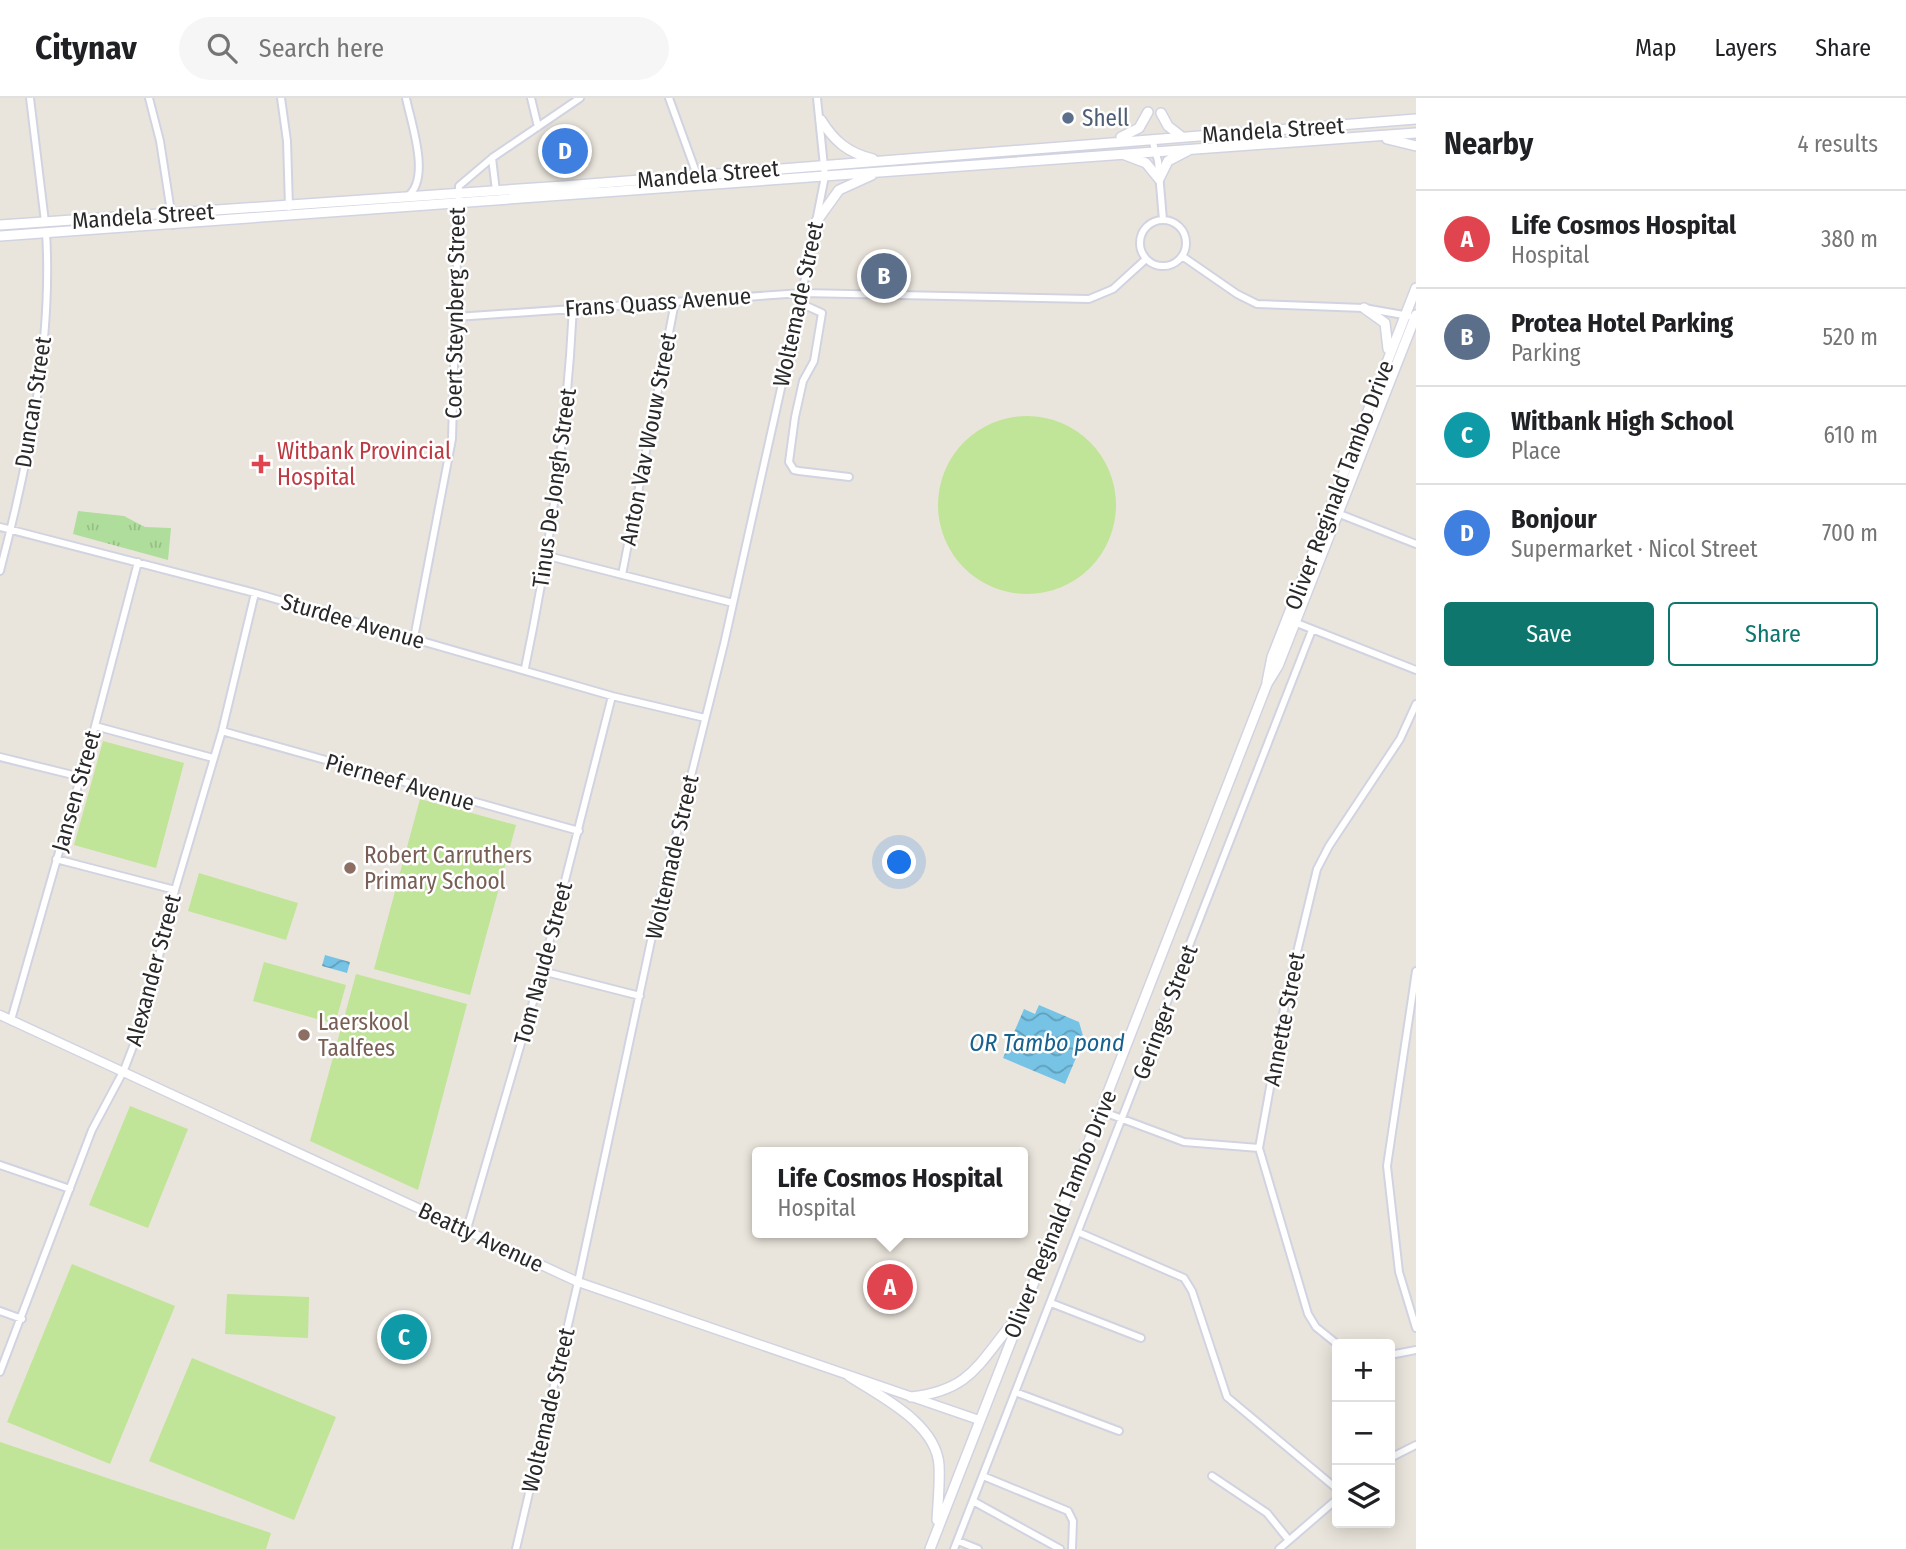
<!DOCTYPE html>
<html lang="en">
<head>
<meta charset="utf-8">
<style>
	:root { --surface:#fff; --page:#f6f6f6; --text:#202124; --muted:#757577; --line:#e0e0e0; --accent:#0f766e }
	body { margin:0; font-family:"Fira Sans Condensed",sans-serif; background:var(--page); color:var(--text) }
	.controls { position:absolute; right:21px; bottom:21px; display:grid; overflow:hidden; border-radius:7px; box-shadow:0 4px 18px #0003 }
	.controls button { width:63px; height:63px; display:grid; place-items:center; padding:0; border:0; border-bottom:2px solid var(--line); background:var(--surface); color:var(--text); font:35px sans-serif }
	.you { position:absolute; left:900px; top:765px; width:24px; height:24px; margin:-18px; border:5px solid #fff; border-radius:50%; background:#1a73e8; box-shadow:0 0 0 10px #1a73e833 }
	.badge { display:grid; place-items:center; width:46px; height:46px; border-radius:50%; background:var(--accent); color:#fff; font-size:23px; font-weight:700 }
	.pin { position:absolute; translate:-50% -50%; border:4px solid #fff; box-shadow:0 2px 7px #0006 }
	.popup { position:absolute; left:752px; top:1049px; width:276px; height:91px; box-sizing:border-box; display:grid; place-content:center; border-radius:7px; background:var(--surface); filter:drop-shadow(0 2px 5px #0005); font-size:23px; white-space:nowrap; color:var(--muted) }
	.popup b { font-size:26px; color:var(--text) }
	.popup::after { content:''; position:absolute; left:50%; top:100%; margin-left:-14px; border:14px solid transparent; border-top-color:var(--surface) }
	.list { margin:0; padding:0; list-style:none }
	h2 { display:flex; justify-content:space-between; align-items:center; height:91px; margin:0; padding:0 28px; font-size:30px }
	h2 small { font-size:23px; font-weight:400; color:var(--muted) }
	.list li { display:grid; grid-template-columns:46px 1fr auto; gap:21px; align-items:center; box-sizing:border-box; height:98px; padding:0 28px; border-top:2px solid var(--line) }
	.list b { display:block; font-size:26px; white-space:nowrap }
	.list p { margin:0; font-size:23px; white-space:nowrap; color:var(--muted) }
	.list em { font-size:23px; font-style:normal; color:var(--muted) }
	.actions { display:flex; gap:14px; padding:21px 28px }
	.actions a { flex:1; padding:16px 0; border:2px solid var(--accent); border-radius:7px; text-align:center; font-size:24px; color:var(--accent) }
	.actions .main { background:var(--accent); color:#fff }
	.icon { flex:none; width:38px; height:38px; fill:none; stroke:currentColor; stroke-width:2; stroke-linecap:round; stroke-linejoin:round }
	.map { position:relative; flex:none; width:1416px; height:1451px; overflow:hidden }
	header { display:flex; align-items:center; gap:42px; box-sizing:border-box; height:98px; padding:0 35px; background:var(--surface); border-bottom:2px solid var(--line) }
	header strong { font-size:33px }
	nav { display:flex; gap:38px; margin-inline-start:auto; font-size:24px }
	.search { width:490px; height:63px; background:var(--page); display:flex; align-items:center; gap:18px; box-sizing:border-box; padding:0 24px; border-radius:38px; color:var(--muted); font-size:26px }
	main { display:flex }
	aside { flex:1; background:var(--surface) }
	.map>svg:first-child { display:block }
	.grass { fill:url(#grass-tufts) }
	.pitch { fill:#c0e498 }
	.water { fill:url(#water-waves) }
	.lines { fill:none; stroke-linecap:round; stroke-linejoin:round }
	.minor-casing { stroke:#d1d3e1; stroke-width:10 }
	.tertiary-casing { stroke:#d1d3e1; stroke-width:11 }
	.secondary-casing { stroke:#d1d3e1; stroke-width:12 }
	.minor { stroke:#fff; stroke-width:6 }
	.tertiary { stroke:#fff; stroke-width:8 }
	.secondary { stroke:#fff; stroke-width:9 }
	.service-dot { fill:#5c6f8a; stroke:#fff; stroke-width:2.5 }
	.health-dot { fill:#e0444e; stroke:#fff; stroke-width:2.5 }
	.education-dot { fill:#8d6e63; stroke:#fff; stroke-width:2.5 }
	.labels { text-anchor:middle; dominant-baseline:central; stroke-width:5; stroke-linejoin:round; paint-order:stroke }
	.service-label { font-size:23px; fill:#4e5e75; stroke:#fff; text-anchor:start }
	.street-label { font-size:23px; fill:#292929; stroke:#fff }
	.health-label { font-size:23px; fill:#be3a42; stroke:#fff; text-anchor:start }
	.education-label { font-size:23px; fill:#785e54; stroke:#fff; text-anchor:start }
	.water-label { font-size:24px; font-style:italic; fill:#17618f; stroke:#fff }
</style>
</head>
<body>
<header>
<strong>Citynav</strong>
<div class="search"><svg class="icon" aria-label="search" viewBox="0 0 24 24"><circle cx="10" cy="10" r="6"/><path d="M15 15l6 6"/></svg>Search here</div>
<nav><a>Map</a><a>Layers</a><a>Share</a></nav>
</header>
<main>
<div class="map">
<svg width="1416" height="1451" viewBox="0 0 1416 1451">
	<defs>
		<pattern id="grass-tufts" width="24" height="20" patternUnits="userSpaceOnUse" patternTransform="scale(1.75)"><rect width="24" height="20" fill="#afdd9c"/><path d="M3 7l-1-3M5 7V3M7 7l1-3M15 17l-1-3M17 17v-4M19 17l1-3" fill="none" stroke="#97be86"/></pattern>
		<pattern id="water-waves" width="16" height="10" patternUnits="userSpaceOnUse" patternTransform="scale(1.75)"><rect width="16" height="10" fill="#76c3e5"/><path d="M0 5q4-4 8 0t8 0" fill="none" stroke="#619eba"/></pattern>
	</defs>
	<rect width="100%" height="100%" fill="#eae5dc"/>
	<!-- grass -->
	<path class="grass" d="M78 413 124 418 145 429 171 430 168 462 73 436Z"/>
	<!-- pitch -->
	<path class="pitch" d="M938 407a89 89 0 1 1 178 0a89 89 0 1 1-178 0Z
		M103 643 184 665 156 770 74 747Z
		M420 701 516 727 470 897 374 871Z
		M199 775 298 805 286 842 188 813Z
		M264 864 346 887 335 926 253 903Z
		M356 876 467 906 418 1092 310 1043Z
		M130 1008 188 1031 148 1130 89 1107Z
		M72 1166 175 1208 110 1366 7 1324Z
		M227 1196 309 1199 308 1240 225 1236Z
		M192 1260 336 1319 294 1422 149 1363Z
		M0 1344 271 1435 266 1451H0Z"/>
	<!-- water -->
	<path class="water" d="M325 857 350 864 347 875 322 868Z
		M1039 907 1079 924 1084 941 1065 986 1003 960 1024 911 1035 916Z"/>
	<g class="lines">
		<!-- minor casing -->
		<g class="minor-casing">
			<path id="minor" d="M30 0 45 124
				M149 0 160 43 173 127
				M281 0 287 43 289 109
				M406 0C411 25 431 80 408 98
				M531 0 538 29
				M669 0 697 77V88
				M1152 41 1158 63 1163 122
				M492 60 496 93
				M1140 145a23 23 0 1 1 46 0a23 23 0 1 1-46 0Z
				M1182 158 1237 196 1257 206 1364 210 1409 218
				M800 205 822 215 814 263 803 283 795 319 789 364 794 372 799 373 849 379
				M456 219 802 195 1089 201 1113 191 1146 161
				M1337 415 1416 446
				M0 429 255 495 612 598 705 620
				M548 458 733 505
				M0 473C28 366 53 244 46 134
				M622 477 675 204
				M1294 524 1416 572
				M414 540 452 341 459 88 492 60 580 0
				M525 570C550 450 567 332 573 209
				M95 628 213 660
				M222 633 579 733
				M0 659 81 679
				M56 761 175 792
				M542 873 640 898
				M1416 873 1387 1068 1399 1174 1416 1230
				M11 922 95 628 138 464
				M1101 1013 1184 1044 1259 1050
				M0 1067 70 1091
				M467 1131 542 873 612 598
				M1078 1134 1184 1180 1192 1193 1227 1299 1337 1391
				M1051 1205 1141 1240
				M0 1213 22 1221
				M1337 1246 1316 1229 1308 1216 1259 1050 1267 1006 1286 900 1317 771 1329 748 1400 641 1416 606
				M1390 1257 1416 1252
				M0 1274 92 1032 124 972 144 920 175 792 222 633 255 495
				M1015 1294 1119 1333
				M1390 1360 1416 1347
				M983 1378 1068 1413 1073 1423 1072 1451
				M1212 1378 1267 1415 1288 1441
				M973 1403 1060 1451
				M958 1443 978 1451
				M516 1451 578 1184 658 810 724 546 800 205 825 78 817 0
				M954 1451 1312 532
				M1279 1451 1337 1401"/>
		</g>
		<!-- tertiary casing -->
		<g class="tertiary-casing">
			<path id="tertiary" d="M0 917 578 1184 979 1322"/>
		</g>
		<!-- secondary casing -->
		<g class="secondary-casing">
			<path id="secondary" d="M1161 15 1168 28 1182 39
				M821 22C834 43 848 55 873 61
				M1121 39 1139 30 1148 14
				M1387 41 1416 48
				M1125 57 1146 65 1159 81
				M1159 81 1168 63 1189 52
				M816 124 839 92 872 77
				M0 127 564 88 1416 21
				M0 138 1416 35
				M1364 210 1385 225 1388 251
				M1267 584 1272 559 1416 190
				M849 1278C881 1299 936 1325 939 1367 940 1385 938 1404 937 1422
				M911 1299C971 1292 978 1266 1014 1223
				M930 1451 1267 586 1278 568 1416 217"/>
		</g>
		<!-- minor -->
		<use href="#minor" class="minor"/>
		<!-- tertiary -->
		<use href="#tertiary" class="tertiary"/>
		<!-- secondary -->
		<use href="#secondary" class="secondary"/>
	</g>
	<!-- markers -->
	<circle class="service-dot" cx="1068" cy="20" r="7"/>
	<path class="health-dot" d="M257.5 355.5h7v7h7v7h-7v7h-7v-7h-7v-7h7z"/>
	<g class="education-dot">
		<circle cx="350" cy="770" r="7"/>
		<circle cx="304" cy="937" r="7"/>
	</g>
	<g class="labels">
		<!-- service labels -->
		<g class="service-label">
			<text x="1082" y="20">Shell</text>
		</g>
		<!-- street labels -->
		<g class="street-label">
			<text transform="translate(1273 32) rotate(-4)">Mandela Street</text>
			<text transform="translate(708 76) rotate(-5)">Mandela Street</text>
			<text transform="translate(143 118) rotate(-4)">Mandela Street</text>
			<text transform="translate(658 204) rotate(-4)">Frans Quass Avenue</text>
			<text transform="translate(798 206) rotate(-78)">Woltemade Street</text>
			<text transform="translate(455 215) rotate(-89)">Coert Steynberg Street</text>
			<text transform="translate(33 304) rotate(-81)">Duncan Street</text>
			<text transform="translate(648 341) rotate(-79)">Anton Vav Wouw Street</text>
			<text transform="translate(1339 387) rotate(-69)">Oliver Reginald Tambo Drive</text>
			<text transform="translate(554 390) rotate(-82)">Tinus De Jongh Street</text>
			<text transform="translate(353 523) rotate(16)">Sturdee Avenue</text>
			<text transform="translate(400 684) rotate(16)">Pierneef Avenue</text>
			<text transform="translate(76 693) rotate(-74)">Jansen Street</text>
			<text transform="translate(672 759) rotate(-77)">Woltemade Street</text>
			<text transform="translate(543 865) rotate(-75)">Tom Naude Street</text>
			<text transform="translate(153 872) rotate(-75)">Alexander Street</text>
			<text transform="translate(1165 914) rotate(-69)">Geringer Street</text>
			<text transform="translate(1284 921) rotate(-79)">Annette Street</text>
			<text transform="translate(1060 1116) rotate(-68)">Oliver Reginald Tambo Drive</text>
			<text transform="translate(481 1139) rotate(25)">Beatty Avenue</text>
			<text transform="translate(548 1312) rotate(-77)">Woltemade Street</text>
		</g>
		<!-- health labels -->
		<g class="health-label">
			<text x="277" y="353">Witbank Provincial<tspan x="277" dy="26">Hospital</tspan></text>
		</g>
		<!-- education labels -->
		<g class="education-label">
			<text x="364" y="757">Robert Carruthers<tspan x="364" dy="26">Primary School</tspan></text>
			<text x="318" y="924">Laerskool<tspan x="318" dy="26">Taalfees</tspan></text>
		</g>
		<!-- water labels -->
		<g class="water-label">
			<text x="1047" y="945">OR Tambo pond</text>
		</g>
	</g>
</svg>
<div class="controls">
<button>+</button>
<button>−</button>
<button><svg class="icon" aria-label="layers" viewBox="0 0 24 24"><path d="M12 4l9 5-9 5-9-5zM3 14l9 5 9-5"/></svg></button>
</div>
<div class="you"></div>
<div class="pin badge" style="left:890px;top:1189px;background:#e0444e">A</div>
<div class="popup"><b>Life Cosmos Hospital</b>Hospital</div>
<div class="pin badge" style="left:884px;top:178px;background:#5c6f8a">B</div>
<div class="pin badge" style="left:404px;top:1239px;background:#0f9aa8">C</div>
<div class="pin badge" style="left:565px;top:53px;background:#3f7fe0">D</div>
</div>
<aside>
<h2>Nearby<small>4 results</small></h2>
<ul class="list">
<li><span class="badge" style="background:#e0444e">A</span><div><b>Life Cosmos Hospital</b><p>Hospital</p></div><em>380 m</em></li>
<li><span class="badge" style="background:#5c6f8a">B</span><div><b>Protea Hotel Parking</b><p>Parking</p></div><em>520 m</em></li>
<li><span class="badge" style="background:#0f9aa8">C</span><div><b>Witbank High School</b><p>Place</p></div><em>610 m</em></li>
<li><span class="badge" style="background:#3f7fe0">D</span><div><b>Bonjour</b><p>Supermarket · Nicol Street</p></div><em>700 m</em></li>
</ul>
<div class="actions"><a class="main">Save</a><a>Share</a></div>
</aside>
</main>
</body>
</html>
